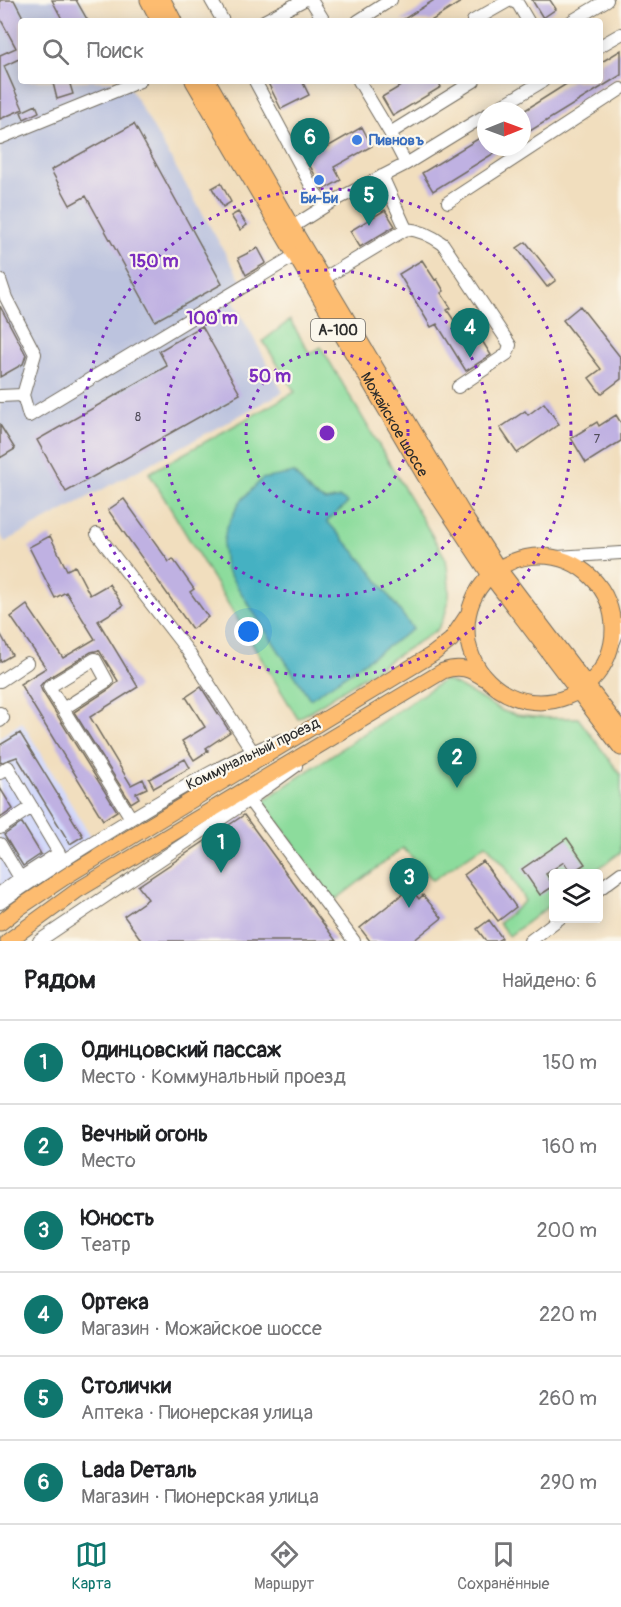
<!DOCTYPE html>
<html lang="ru">
<head>
<meta charset="utf-8">
<style>
	:root { --surface:#fff; --page:#f2f2f2; --text:#202124; --muted:#757577; --line:#e0e0e0; --accent:#0f766e }
	body { margin:0; font-family:Pangolin,sans-serif; background:var(--page); color:var(--text) }
	.controls { position:absolute; right:18px; bottom:18px; display:grid; overflow:hidden; border-radius:6px; box-shadow:0 3px 15px #0003 }
	.controls button { width:54px; height:54px; display:grid; place-items:center; padding:0; border:0; border-bottom:2px solid var(--line); background:var(--surface); color:var(--text); font:30px sans-serif }
	.compass { position:absolute; left:477px; top:102px; width:54px; height:54px; border-radius:50%; background:var(--surface); box-shadow:0 3px 15px #0003; rotate:89deg }
	.you { position:absolute; left:249px; top:632px; width:21px; height:21px; margin:-15px; border:4px solid #fff; border-radius:50%; background:#1a73e8; box-shadow:0 0 0 9px #1a73e833 }
	.badge { display:grid; place-items:center; width:39px; height:39px; border-radius:50%; background:var(--accent); color:#fff; font-size:20px; font-weight:700 }
	.pin { position:absolute; translate:-50% -50px; filter:drop-shadow(0 2px 3px #0008) }
	.pin::after { content:''; position:absolute; top:32px; width:21px; height:18px; background:inherit; clip-path:polygon(0 0,100% 0,50% 100%) }
	.list { margin:0; padding:0; list-style:none }
	h2 { display:flex; justify-content:space-between; align-items:center; height:78px; margin:0; padding:0 24px; font-size:26px }
	h2 small { font-size:20px; font-weight:400; color:var(--muted) }
	.list li { display:grid; grid-template-columns:39px 1fr auto; gap:18px; align-items:center; box-sizing:border-box; height:84px; padding:0 24px; border-top:2px solid var(--line) }
	.list b { display:block; font-size:22px; white-space:nowrap }
	.list p { margin:0; font-size:20px; white-space:nowrap; color:var(--muted) }
	.list em { font-size:20px; font-style:normal; color:var(--muted) }
	.icon { flex:none; width:33px; height:33px; fill:none; stroke:currentColor; stroke-width:2; stroke-linecap:round; stroke-linejoin:round }
	.map { position:relative; flex:none; width:621px; height:941px; overflow:hidden }
	.search { position:absolute; background:var(--surface); box-shadow:0 3px 15px #0003; left:18px; right:18px; top:18px; height:66px; display:flex; align-items:center; gap:15px; box-sizing:border-box; padding:0 21px; border-radius:6px; color:var(--muted); font-size:22px }
	.sheet { height:582px; background:var(--surface) }
	nav { display:flex; justify-content:space-around; align-items:center; box-sizing:border-box; height:84px; border-top:2px solid var(--line); background:var(--surface); font-size:16px; color:var(--muted) }
	nav a { display:grid; justify-items:center; gap:3px }
	nav .on { color:var(--accent) }
	.map>svg:first-child { display:block }
	.built { fill:#d3d9f9 }
	.industrial { fill:#bcc3de }
	.green { fill:#8cdc9c; stroke:#5c8464; stroke-width:1.5; fill-rule:evenodd }
	.water { fill:#45b1c2; stroke:#386e76; stroke-width:1.5 }
	.building { fill:#bfb1e2 }
	.lines { fill:none; stroke-linecap:round; stroke-linejoin:round }
	.minor-casing { stroke:#706a5e; stroke-width:14 }
	.major-casing { stroke:#706a5e; stroke-width:17 }
	.minor { stroke:#fff; stroke-width:12 }
	.major { stroke:#fdbc70; stroke-width:15 }
	.ring { fill:none; stroke:#7b2cbf; stroke-width:3; stroke-dasharray:3 6 }
	.shop-dot { fill:#3f7fe0; stroke:#fbf7ec; stroke-width:2 }
	.labels { text-anchor:middle; dominant-baseline:central; stroke-width:4.5; stroke-linejoin:round; paint-order:stroke }
	.number-label { font-size:12px; fill:#504c59 }
	.shield { fill:#fbf7ec; stroke:#696865; stroke-width:1.5 }
	.shield-label { font-size:14px; font-weight:bold; fill:#2b2b2b }
	.shop-label { font-size:15px; font-weight:bold; fill:#366cbe; stroke:#fbf7ec; text-anchor:start }
	.street-label { font-size:15px; fill:#2b2b2b; stroke:#fbf7ec }
	.centre { fill:#7b2cbf; stroke:#fbf7ec; stroke-width:3 }
	.ring-label { font-size:18px; text-anchor:middle; font-weight:bold; fill:#7b2cbf; stroke:#fbf7ec; stroke-width:4.5; stroke-linejoin:round; paint-order:stroke }
</style>
</head>
<body>
<div class="map">
<svg width="621" height="941" viewBox="0 0 621 941">
	<rect width="100%" height="100%" fill="#fbf7ec"/>
	<filter id="ink" filterUnits="userSpaceOnUse"><feTurbulence type="fractalNoise" baseFrequency=".0167" numOctaves="2"/><feDisplacementMap in="SourceGraphic" scale="12" xChannelSelector="R" yChannelSelector="G"/><feConvolveMatrix kernelMatrix="1 2 1 2 8 2 1 2 1" color-interpolation-filters="sRGB"/></filter>
	<filter id="wash" filterUnits="userSpaceOnUse"><feTurbulence type="fractalNoise" baseFrequency=".008" numOctaves="4" result="noise"/><feDisplacementMap in="SourceGraphic" scale="24" xChannelSelector="R" yChannelSelector="G"/><feGaussianBlur stdDeviation="1.35" result="paint"/><feColorMatrix in="noise" values="0 0 0 0 0 0 0 0 0 0 0 0 0 0 0 0 0 1.4 0 .05"/><feComposite in="paint" operator="in"/></filter>
	<g filter="url(#wash)">
		<rect width="100%" height="100%" fill="#f1debe"/>
		<!-- built -->
		<path class="built" d="M22 722 92 839 0 898V737Z"/>
		<!-- industrial -->
		<path class="industrial" d="M0 0H80L92 21H21V81H126L242 282 229 293 283 392 5 542 0 534Z"/>
		<!-- green -->
		<path class="green" d="M290 320 310 354 321 347 446 559C450 587 453 606 437 630L298 719 149 473 295 392 263 341ZM294 473 313 495 326 501 340 498 347 503 326 521 345 542 311 698 273 640Z
			M444 680C466 687 482 701 503 711 521 719 558 718 578 718L621 775V852L592 873H554L553 903 509 936 499 923 525 901 505 866 486 844 433 880 403 848 334 901 263 801Z"/>
		<!-- water -->
		<path class="water" d="M294 473 313 495 326 501 340 498 348 503 327 521 368 567 413 629 310 699 225 568 223 547 226 529 239 503 262 479Z"/>
		<g id="blocks">
			<!-- building -->
			<path class="building" d="M0 0H14L25 21H21V58L4 66 23 109 0 119V55L16 48 0 18Z
				M52 0H76L88 21H63Z
				M434 0H464L431 21H401Z
				M532 0H550L556 9 543 18Z
				M621 50V75L522 136V112L571 81H600V63Z
				M59 81H69L73 94 57 99 53 83Z
				M267 81H302L309 95 281 109Z
				M409 81H438L441 87 393 116 382 97Z
				M36 105 39 112 24 119 21 112Z
				M134 124 222 284 155 321 86 196 70 205 51 170Z
				M362 127 372 146 334 167 341 180 323 190 300 147 317 137 324 149Z
				M486 134V147H504L433 191 422 173Z
				M221 183 231 202 223 207 212 188Z
				M385 210 395 226 360 247 350 231Z
				M238 212 247 225 240 230 231 216Z
				M526 242 556 280 547 287 517 248Z
				M258 248 266 263 246 275 238 258Z
				M422 260 435 280 437 279 444 291 441 293 451 308 447 310 457 325 468 318 491 355 466 371 437 324 431 327 399 274Z
				M0 306 26 355 23 364 0 377Z
				M580 306 621 358V379L601 394 589 378 601 369 563 320Z
				M202 326 240 394 66 492 37 440 167 366 159 351Z
				M544 403 559 424 517 453 500 428 525 411 528 415Z
				M616 415 621 423V441L586 463 571 438 597 422 599 426Z
				M0 425 15 449 0 458Z
				M124 499 169 562 173 559 194 589 190 592 208 617 192 629 108 510Z
				M50 536 67 570 75 566 90 595 109 584 123 606 98 621 138 687 90 717 131 785 143 779 147 788 136 793 139 798 131 803 74 712 111 688 118 681 99 650 91 652 45 680 40 686 42 691 117 811 103 820 20 684 46 668 11 617 27 605 63 658 95 639 66 592 55 598 29 547Z
				M0 633 12 655 0 662Z
				M201 687 230 732 206 748 208 751 194 760 182 741 205 727 186 697Z
				M20 733 83 836 70 844 17 757 0 763V745Z
				M185 759 190 768 154 788 149 779Z
				M0 788 13 809 0 818Z
				M244 815 336 941H142L124 916 148 899 138 886Z
				M22 823 41 854 23 866 4 835Z
				M567 838 585 864 571 873 564 862 546 874 554 886 540 895 522 869Z
				M483 861 516 907 498 921 464 875Z
				M410 888 419 899 423 895 442 918 413 941H370L360 928Z
				M489 920 502 938 497 941H486L477 929Z"/>
		</g>
	</g>
	<g filter="url(#ink)">
		<use href="#blocks" fill-opacity="0" stroke="#706a5e" stroke-width="1.5"/>
		<g class="lines">
			<!-- minor casing -->
			<g class="minor-casing">
				<path id="minor" d="M211 0 223 21
					M311 0 324 21
					M264 21 304 0
					M358 21 391 0
					M473 21 510 0 518 4 528 21
					M572 21 607 0
					M600 46 621 34
					M255 81 315 193 322 201 330 203
					M359 81 390 133
					M493 111 543 81
					M0 138 140 81
					M406 164 486 115
					M382 176 406 229
					M448 202 621 89
					M292 227 330 203 406 164 390 133 474 81
					M323 279 406 229C421 230 432 236 443 244L510 345 507 354 458 387
					M0 280 6 298 35 354 23 395 29 416 294 256
					M0 396 23 395
					M97 534 187 650 253 752
					M557 557 621 553
					M610 651 621 624
					M0 681 27 663
					M63 709 49 687 95 659 107 681 63 709 131 818
					M0 713 3 718 0 721
					M0 773 8 767 59 853 20 878 0 844
					M249 800 354 941
					M0 828 32 807
					M598 890 621 873
					M0 893 20 878 24 883
					M0 903C44 872 89 844 135 816 182 788 230 759 281 740
					M39 941 249 800 296 766
					M530 941 560 918"/>
			</g>
			<!-- major casing -->
			<g class="major-casing">
				<g id="major">
					<path d="M148 0 159 21"/>
					<path d="M163 0 174 21"/>
					<path id="s1" d="M193 81 427 480 490 575 621 748"/>
					<path d="M208 81 292 227 468 522 498 568 621 730"/>
					<circle cx="540" cy="629" r="73"/>
					<path d="M0 923 19 908 68 875 433 654 451 640 467 616"/>
					<path d="M8 941 78 890 443 671C460 665 470 669 484 678"/>
				</g>
			</g>
			<!-- minor -->
			<use href="#minor" class="minor"/>
			<!-- major -->
			<use href="#major" class="major"/>
		</g>
	</g>
	<!-- distance rings -->
	<g class="ring">
		<circle cx="327" cy="433" r="81"/>
		<circle cx="327" cy="433" r="163"/>
		<circle cx="327" cy="433" r="244"/>
	</g>
	<!-- markers -->
	<g class="shop-dot">
		<circle cx="357" cy="140" r="6"/>
		<circle cx="319" cy="180" r="6"/>
	</g>
	<g class="labels">
		<!-- number labels -->
		<g class="number-label">
			<text x="138" y="417">8</text>
			<text x="597" y="439">7</text>
		</g>
		<!-- shield labels -->
		<rect class="shield" x="311" y="319" width="54" height="22" rx="4.5"/>
		<g class="shield-label">
			<text x="338" y="330">А-100</text>
		</g>
		<!-- shop labels -->
		<g class="shop-label">
			<text x="369" y="140">Пивновъ</text>
			<text x="319" y="198" text-anchor="middle">Би-Би</text>
		</g>
		<!-- street labels -->
		<g class="street-label">
			<text stroke="none"><textPath href="#s1" startOffset="398">Можайское шоссе</textPath></text>
			<text transform="translate(253 754) rotate(-26)">Коммунальный проезд</text>
		</g>
	</g>
	<circle cx="327" cy="433" r="9" class="centre"/>
	<g class="ring-label">
		<text x="154" y="267">150 m</text>
		<text x="212" y="324">100 m</text>
		<text x="270" y="382">50 m</text>
	</g>
</svg>
<div class="controls">
<button><svg class="icon" aria-label="layers" viewBox="0 0 24 24"><path d="M12 4l9 5-9 5-9-5zM3 14l9 5 9-5"/></svg></button>
</div>
<svg class="compass" viewBox="-18 -18 36 36"><path d="M0-13l5 13h-10z" fill="#e53935"/><path d="M0 13l5-13h-10z" fill="#757577"/></svg>
<div class="you"></div>
<div class="pin badge" style="left:221px;top:873px">1</div>
<div class="pin badge" style="left:457px;top:788px">2</div>
<div class="pin badge" style="left:409px;top:908px">3</div>
<div class="pin badge" style="left:470px;top:358px">4</div>
<div class="pin badge" style="left:369px;top:226px">5</div>
<div class="pin badge" style="left:310px;top:168px">6</div>
<div class="search"><svg class="icon" aria-label="search" viewBox="0 0 24 24"><circle cx="10" cy="10" r="6"/><path d="M15 15l6 6"/></svg>Поиск</div>
</div>
<section class="sheet">
<h2>Рядом<small>Найдено: 6</small></h2>
<ul class="list">
<li><span class="badge">1</span><div><b>Одинцовский пассаж</b><p>Место · Коммунальный проезд</p></div><em>150 m</em></li>
<li><span class="badge">2</span><div><b>Вечный огонь</b><p>Место</p></div><em>160 m</em></li>
<li><span class="badge">3</span><div><b>Юность</b><p>Театр</p></div><em>200 m</em></li>
<li><span class="badge">4</span><div><b>Ортека</b><p>Магазин · Можайское шоссе</p></div><em>220 m</em></li>
<li><span class="badge">5</span><div><b>Столички</b><p>Аптека · Пионерская улица</p></div><em>260 m</em></li>
<li><span class="badge">6</span><div><b>Lada Dеталь</b><p>Магазин · Пионерская улица</p></div><em>290 m</em></li>
</ul>
</section>
<nav>
<a class="on"><svg class="icon" aria-label="map" viewBox="0 0 24 24"><path d="M3 6l6-2 6 2 6-2v14l-6 2-6-2-6 2zM9 4v14M15 6v14"/></svg>Карта</a>
<a><svg class="icon" aria-label="directions" viewBox="0 0 24 24"><path d="M12 3l9 9-9 9-9-9zM9 14v-3h6M13 9l2 2-2 2"/></svg>Маршрут</a>
<a><svg class="icon" aria-label="saved" viewBox="0 0 24 24"><path d="M7 4h10v16l-5-4-5 4z"/></svg>Сохранённые</a>
</nav>
</body>
</html>
